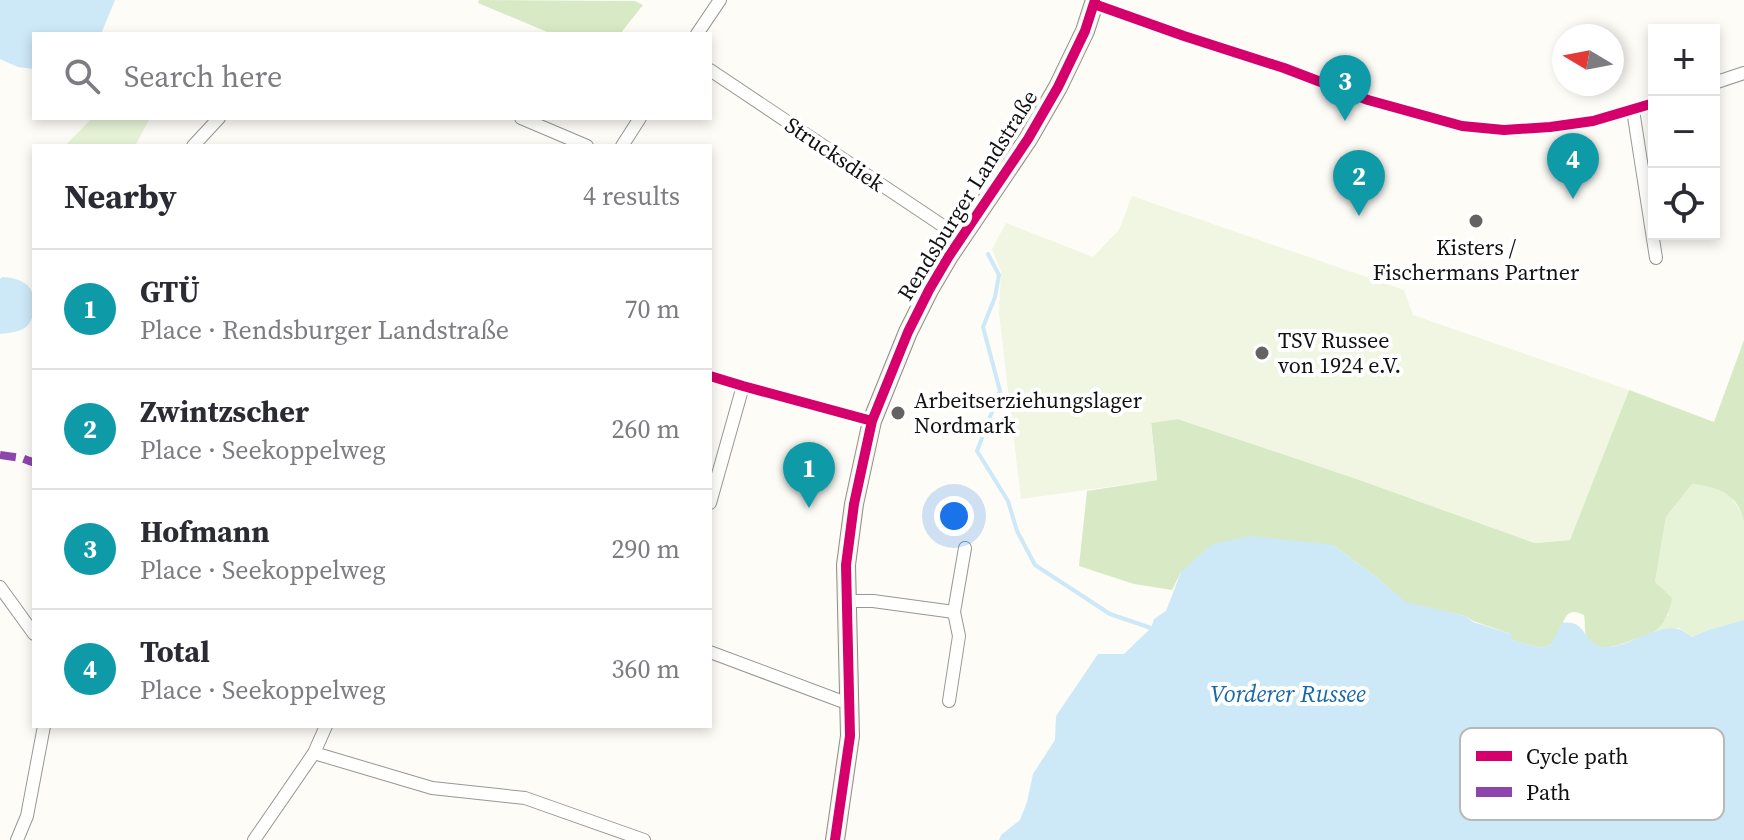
<!DOCTYPE html>
<html lang="en">
<head>
<meta charset="utf-8">
<style>
	:root { --surface:#fff; --page:#f2f2f3; --text:#2b2b33; --muted:#7c7c81; --line:#e1e1e2; --accent:#ea580c }
	body { margin:0; font-family:"Source Serif 4",serif; background:var(--page); color:var(--text) }
	.controls { position:absolute; right:24px; top:24px; display:grid; overflow:hidden; border-radius:0px; box-shadow:0 4px 12px #0003 }
	.controls button { width:72px; height:72px; display:grid; place-items:center; padding:0; border:0; border-bottom:2px solid var(--line); background:var(--surface); color:var(--text); font:40px sans-serif }
	.compass { position:absolute; left:1552px; top:24px; width:72px; height:72px; border-radius:50%; background:var(--surface); box-shadow:0 4px 12px #0003; rotate:280deg }
	.you { position:absolute; left:954px; top:516px; width:28px; height:28px; margin:-20px; border:6px solid #fff; border-radius:50%; background:#1a73e8; box-shadow:0 0 0 12px #1a73e833 }
	.badge { display:grid; place-items:center; width:52px; height:52px; border-radius:50%; background:var(--accent); color:#fff; font-size:26px; font-weight:700 }
	.pin { position:absolute; translate:-50% -66px; filter:drop-shadow(0 2px 4px #0008) }
	.pin::after { content:''; position:absolute; top:42px; width:28px; height:24px; background:inherit; clip-path:polygon(0 0,100% 0,50% 100%) }
	.list { margin:0; padding:0; list-style:none }
	h2 { display:flex; justify-content:space-between; align-items:center; height:104px; margin:0; padding:0 32px; font-size:34px }
	h2 small { font-size:26px; font-weight:400; color:var(--muted) }
	.list li { display:grid; grid-template-columns:52px 1fr auto; gap:24px; align-items:center; box-sizing:border-box; height:120px; padding:0 32px; border-top:2px solid var(--line) }
	.list b { display:block; font-size:30px; white-space:nowrap }
	.list p { margin:0; font-size:26px; white-space:nowrap; color:var(--muted) }
	.list em { font-size:26px; font-style:normal; color:var(--muted) }
	.icon { flex:none; width:44px; height:44px; fill:none; stroke:currentColor; stroke-width:2; stroke-linecap:round; stroke-linejoin:round }
	.map { position:relative; flex:none; width:1744px; height:840px; overflow:hidden }
	.search { position:absolute; background:var(--surface); box-shadow:0 4px 12px #0003; left:32px; top:32px; width:680px; height:88px; display:flex; align-items:center; gap:20px; box-sizing:border-box; padding:0 28px; border-radius:0px; color:var(--muted); font-size:30px }
	.panel { position:absolute; background:var(--surface); box-shadow:0 4px 12px #0003; left:32px; top:144px; width:680px; height:584px; border-radius:0px }
	.map>svg:first-child { display:block }
	.green { fill:#e7f3d7 }
	.forest { fill:#d8eac5 }
	.pitch { fill:#f0f6e1 }
	.water { fill:#cde8f7 }
	.lines { fill:none; stroke-linecap:round; stroke-linejoin:round }
	.stream { stroke:#cde8f7; stroke-width:4 }
	.street-casing { stroke:#979795; stroke-width:14 }
	.secondary-casing { stroke:#8e8d8b; stroke-width:20 }
	.street { stroke:#fffffe; stroke-width:12 }
	.secondary { stroke:#f6f4eb; stroke-width:18 }
	.quiet { stroke:#8e44ad; stroke-width:8; stroke-dasharray:16 8; stroke-linecap:butt }
	.cycleway-casing { stroke:#fff; stroke-width:15 }
	.cycleway { stroke:#d6006c; stroke-width:10 }
	.poi-dot { fill:#646362; stroke:#fff; stroke-width:3 }
	.labels { text-anchor:middle; dominant-baseline:central; stroke-width:8; stroke-linejoin:round; paint-order:stroke }
	.street-label { font-size:22px; fill:#111; stroke:#fff }
	.poi-label { font-size:22px; fill:#111; stroke:#fff; text-anchor:start }
	.water-label { font-size:24px; font-style:italic; fill:#1768a6; stroke:#fff }
	.key { fill:#fff; stroke:#b8b8b8; stroke-width:2 }
	.key-label { font-size:22px; fill:#111 }
</style>
</head>
<body>
<div class="map">
<svg width="1744" height="840" viewBox="0 0 1744 840">
	<rect width="100%" height="100%" fill="#fdfcf7"/>
	<!-- green -->
	<path class="green" d="M92 118H150L135 146H65Z
		M1692 484 1715 487 1731 497 1744 517V620L1708 630 1692 637 1679 628 1655 631 1669 614 1655 582 1666 517Z"/>
	<!-- forest -->
	<path class="forest" d="M479 0 635 1 643 5 620 34H552L478 3Z
		M1744 340V521C1737 493 1718 487 1692 484L1666 517 1655 582 1672 598C1670 611 1665 624 1654 632 1649 635 1641 637 1636 639 1622 643 1598 656 1588 639 1583 631 1586 624 1584 615 1571 609 1567 612 1562 625 1559 632 1555 638 1551 645L1541 648 1511 640V634L1473 621 1465 616 1406 603 1380 580 1333 545 1181 572 1172 590 1134 584 1079 566 1087 491 1157 480 1151 422 1178 419 1357 479 1535 543 1569 540 1629 390 1714 422Z"/>
	<!-- pitch -->
	<path class="pitch" d="M1132 196 1404 290 1413 315 1629 390 1570 540 1535 543 1357 479 1178 419 1151 423 1157 480 1021 499 999 313 1001 271 992 249 1006 223 1093 257 1119 230Z"/>
	<!-- water -->
	<path class="water" d="M0 0H115L101 34H34V69L18 67 0 59Z
		M2 277C19 278 34 283 34 303 34 328 23 332 0 334V279Z
		M1251 536 1333 545 1380 580 1406 602 1465 616 1473 622 1511 634 1512 640 1541 648 1551 645 1562 623C1587 619 1582 643 1602 647 1625 651 1658 621 1681 630 1685 632 1688 634 1692 637L1708 630 1744 620V840H999L1001 835 1020 820 1027 802 1033 774 1055 740 1056 716 1098 654H1124L1151 628 1154 619 1166 611 1181 572 1212 544Z"/>
	<g class="lines">
		<!-- stream -->
		<path class="stream" d="M988 254 999 275 995 297 983 327 1000 391 977 451 1008 501 1017 531 1035 565 1110 614 1151 628"/>
		<!-- street casing -->
		<g class="street-casing">
			<path id="street" d="M1094 4 1184 36 1284 68 1368 100 1462 126 1504 130 1550 127 1593 121 1654 103
				M697 34 720 0
				M710 70 961 238
				M1714 83 1744 73
				M1633 110 1656 258
				M521 118 587 146
				M193 146 219 118
				M622 146 640 118
				M710 376 743 386 872 421
				M710 503 743 386
				M0 587 34 634
				M845 601H873L954 612
				M710 652 849 704
				M949 701 959 636 954 612 965 548
				M314 753 432 788 525 798 644 840
				M17 840 27 816 44 726
				M254 840 314 753 326 726"/>
		</g>
		<!-- secondary casing -->
		<g class="secondary-casing">
			<path id="secondary" d="M835 840 850 736 846 565 854 504 872 421 908 332 929 290 949 256 1028 139 1058 87 1085 31 1095 0"/>
		</g>
		<!-- street -->
		<use href="#street" class="street"/>
		<!-- secondary -->
		<use href="#secondary" class="secondary"/>
		<!-- quiet -->
		<path class="quiet" d="M0 455 22 458 32 462 34 459"/>
		<!-- cycleway casing -->
		<g class="cycleway-casing">
			<path id="cycleway" d="M1094 4 1184 36 1284 68 1368 100 1462 126 1504 130 1550 127 1593 121 1654 103
				M710 376 743 386 872 421
				M835 840 850 736 846 565 854 504 872 421 908 332 929 290 949 256 1028 139 1058 87 1085 31 1095 0"/>
		</g>
		<!-- cycleway -->
		<use href="#cycleway" class="cycleway"/>
	</g>
	<!-- markers -->
	<g class="poi-dot">
		<circle cx="1476" cy="221" r="8"/>
		<circle cx="1262" cy="353" r="8"/>
		<circle cx="898" cy="413" r="8"/>
	</g>
	<g class="labels">
		<!-- street labels -->
		<g class="street-label">
			<text transform="translate(835 154) rotate(34)">Strucksdiek</text>
			<text transform="translate(967 195) rotate(-58)">Rendsburger Landstraße</text>
		</g>
		<!-- poi labels -->
		<g class="poi-label">
			<text x="1476" y="247" text-anchor="middle">Kisters /<tspan x="1476" dy="25">Fischermans Partner</tspan></text>
			<text x="1278" y="340">TSV Russee<tspan x="1278" dy="25">von 1924 e.V.</tspan></text>
			<text x="914" y="400">Arbeitserziehungslager<tspan x="914" dy="25">Nordmark</tspan></text>
		</g>
		<!-- water labels -->
		<g class="water-label">
			<text x="1288" y="693">Vorderer Russee</text>
		</g>
	</g>
	<!-- legend -->
	<rect x="1460" y="728" width="264" height="92" rx="12" class="key"/>
	<rect x="1476" y="751" width="36" height="10" fill="#d6006c"/>
	<rect x="1476" y="787" width="36" height="10" fill="#8e44ad"/>
	<g class="key-label">
		<text x="1526" y="764">Cycle path</text>
		<text x="1526" y="800">Path</text>
	</g>
</svg>
<div class="controls">
<button>+</button>
<button>−</button>
<button><svg class="icon" aria-label="locate" viewBox="0 0 24 24"><circle cx="12" cy="12" r="6"/><path d="M12 2v4M12 18v4M2 12h4M18 12h4"/></svg></button>
</div>
<svg class="compass" viewBox="-18 -18 36 36"><path d="M0-13l5 13h-10z" fill="#e53935"/><path d="M0 13l5-13h-10z" fill="#7c7c81"/></svg>
<div class="you"></div>
<div class="pin badge" style="left:809px;top:508px;background:#0f9aa8">1</div>
<div class="pin badge" style="left:1359px;top:216px;background:#0f9aa8">2</div>
<div class="pin badge" style="left:1345px;top:121px;background:#0f9aa8">3</div>
<div class="pin badge" style="left:1573px;top:199px;background:#0f9aa8">4</div>
<div class="search"><svg class="icon" aria-label="search" viewBox="0 0 24 24"><circle cx="10" cy="10" r="6"/><path d="M15 15l6 6"/></svg>Search here</div>
<section class="panel">
<h2>Nearby<small>4 results</small></h2>
<ul class="list">
<li><span class="badge" style="background:#0f9aa8">1</span><div><b>GTÜ</b><p>Place · Rendsburger Landstraße</p></div><em>70 m</em></li>
<li><span class="badge" style="background:#0f9aa8">2</span><div><b>Zwintzscher</b><p>Place · Seekoppelweg</p></div><em>260 m</em></li>
<li><span class="badge" style="background:#0f9aa8">3</span><div><b>Hofmann</b><p>Place · Seekoppelweg</p></div><em>290 m</em></li>
<li><span class="badge" style="background:#0f9aa8">4</span><div><b>Total</b><p>Place · Seekoppelweg</p></div><em>360 m</em></li>
</ul>
</section>
</div>
</body>
</html>
